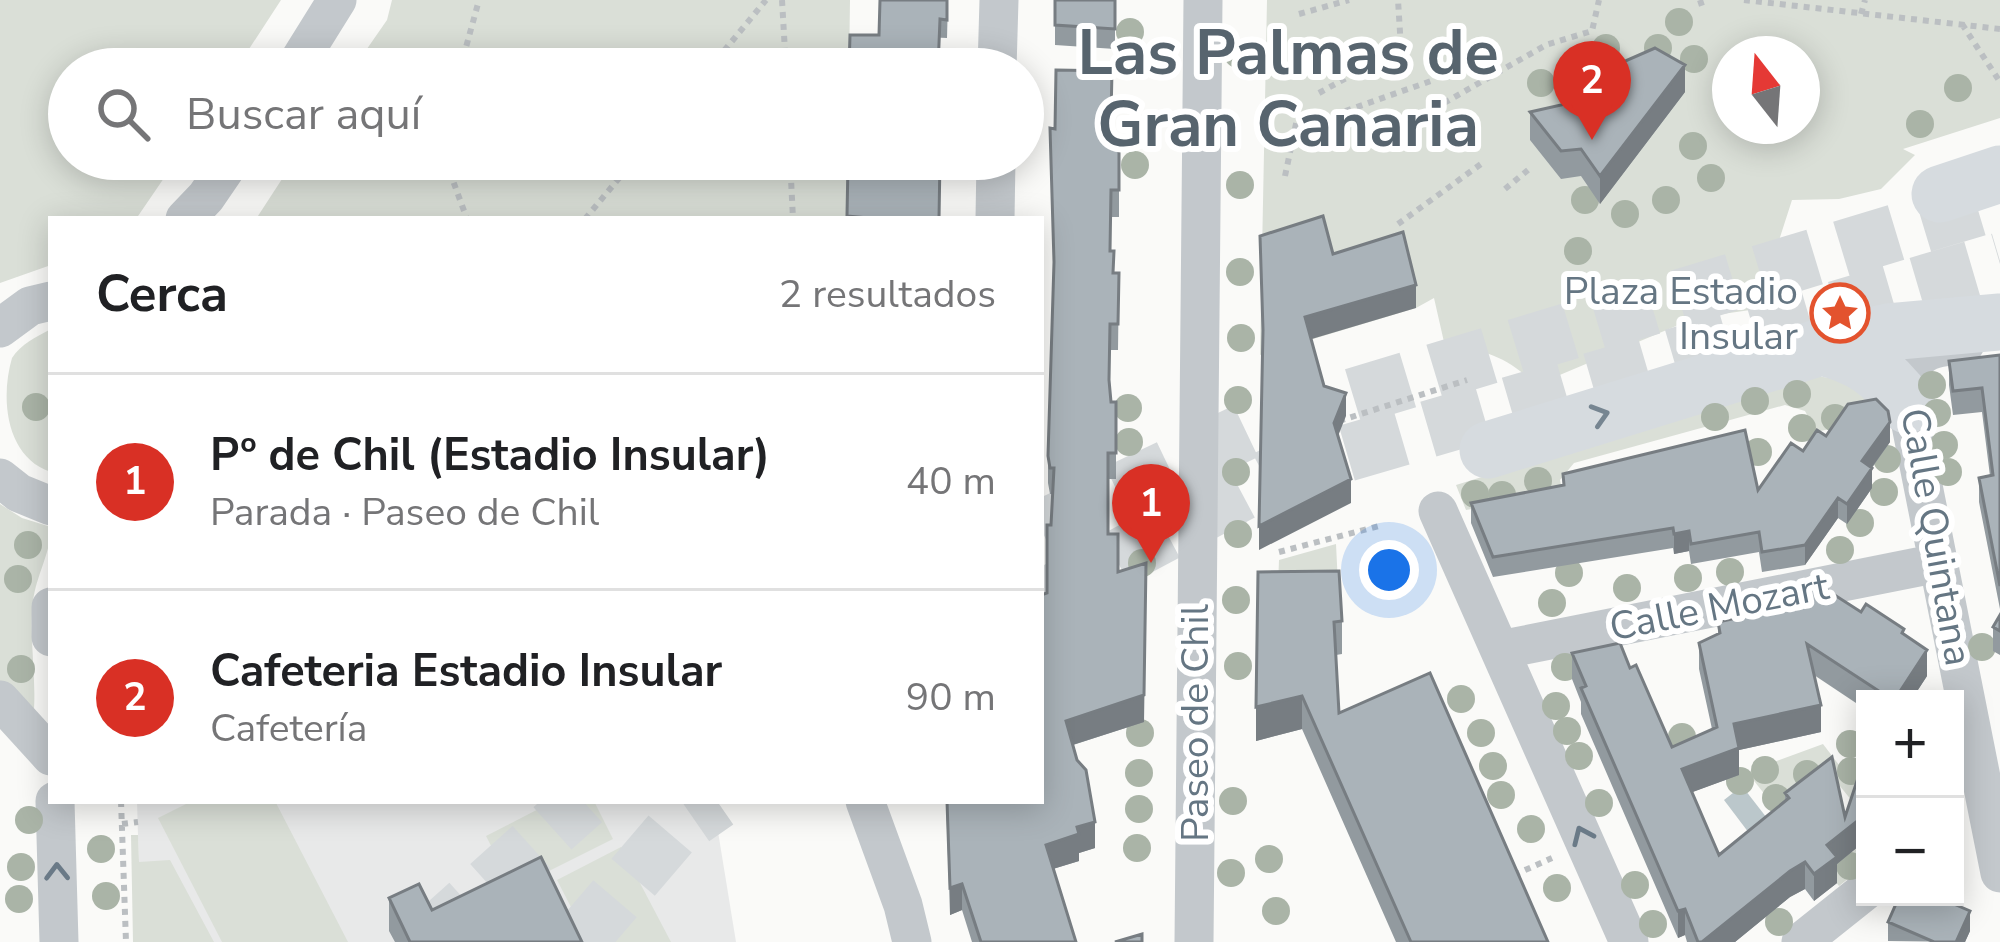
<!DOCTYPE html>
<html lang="es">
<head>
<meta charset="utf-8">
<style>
	:root { --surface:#fff; --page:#f6f6f6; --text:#202124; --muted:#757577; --line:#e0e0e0; --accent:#d93025 }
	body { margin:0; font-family:"Nunito Sans",sans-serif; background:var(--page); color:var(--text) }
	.controls { position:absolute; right:36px; bottom:36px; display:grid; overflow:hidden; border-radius:0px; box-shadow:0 6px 30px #0003 }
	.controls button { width:108px; height:108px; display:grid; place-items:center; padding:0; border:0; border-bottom:3px solid var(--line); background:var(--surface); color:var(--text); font:60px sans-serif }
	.compass { position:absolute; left:1712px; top:36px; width:108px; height:108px; border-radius:50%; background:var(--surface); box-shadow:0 6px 30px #0003; rotate:343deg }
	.you { position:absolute; left:1389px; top:570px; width:42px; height:42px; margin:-30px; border:9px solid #fff; border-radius:50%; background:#1a73e8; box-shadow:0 0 0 18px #1a73e833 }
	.badge { display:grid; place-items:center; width:78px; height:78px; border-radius:50%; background:var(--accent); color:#fff; font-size:39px; font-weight:700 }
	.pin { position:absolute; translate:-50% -99px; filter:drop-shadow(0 3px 6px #0008) }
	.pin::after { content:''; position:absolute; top:63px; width:42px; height:36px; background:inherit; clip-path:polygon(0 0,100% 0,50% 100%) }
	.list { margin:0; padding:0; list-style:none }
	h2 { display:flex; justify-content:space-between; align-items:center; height:156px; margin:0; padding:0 48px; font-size:51px }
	h2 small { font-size:39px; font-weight:400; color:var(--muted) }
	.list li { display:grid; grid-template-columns:78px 1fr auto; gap:36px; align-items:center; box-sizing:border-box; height:216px; padding:0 48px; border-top:3px solid var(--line) }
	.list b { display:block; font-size:45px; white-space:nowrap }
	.list p { margin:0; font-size:39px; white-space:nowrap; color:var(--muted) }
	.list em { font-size:39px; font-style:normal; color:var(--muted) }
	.icon { flex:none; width:66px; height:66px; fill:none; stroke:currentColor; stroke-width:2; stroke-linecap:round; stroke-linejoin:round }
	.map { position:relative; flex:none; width:2000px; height:942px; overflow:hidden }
	.search { position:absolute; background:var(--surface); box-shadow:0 6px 30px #0003; left:48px; top:48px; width:996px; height:132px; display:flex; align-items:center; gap:30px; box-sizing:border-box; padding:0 42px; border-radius:66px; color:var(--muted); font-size:45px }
	.panel { position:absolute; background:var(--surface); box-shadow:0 6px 30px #0003; left:48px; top:216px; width:996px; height:588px; border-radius:0px }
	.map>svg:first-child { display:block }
	.built { fill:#e8e9e9 }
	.green { fill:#dadfd7; fill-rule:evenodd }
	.water { fill:#bbc7cb }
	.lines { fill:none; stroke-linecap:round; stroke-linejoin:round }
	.highway-tunnel { stroke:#d5d9db; stroke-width:57; stroke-dasharray:57 28; stroke-linecap:butt }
	.path { stroke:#bbbfc2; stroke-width:6; stroke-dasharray:6 6; stroke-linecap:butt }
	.minor { stroke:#c3c8cc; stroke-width:39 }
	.highway { stroke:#d6dbdf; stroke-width:57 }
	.tree { fill:#aab4a7 }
	.wall { fill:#929a9f }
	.shaded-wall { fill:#777d82 }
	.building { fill:#aab3b9; stroke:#777d82; stroke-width:3 }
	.oneway { stroke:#768591 }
	.oneway2 { stroke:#6a7a87 }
	.labels { text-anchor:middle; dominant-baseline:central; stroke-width:12; stroke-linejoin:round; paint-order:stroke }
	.poi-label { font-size:39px; fill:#657683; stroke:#fff; text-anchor:end }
	.street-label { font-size:39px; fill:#657683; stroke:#fff }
	.town-label { font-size:63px; font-weight:bold; fill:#57646e; stroke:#fff }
</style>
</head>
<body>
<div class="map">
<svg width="2000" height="942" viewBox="0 0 2000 942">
	<rect width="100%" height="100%" fill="#fafaf8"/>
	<!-- built -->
	<path class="built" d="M137 801H713L736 942H141Z"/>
	<!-- green -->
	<path class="green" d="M0 0H281L236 69H69V159H177L136 219H51V265L0 283Z
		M392 0H850L849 69H353L387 20Z
		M1267 0H2000V118L1903 149 1915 155 1881 189 1839 199 1792 200 1757 309 1695 318 1536 385C1503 353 1486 353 1444 342L1434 298 1416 308 1260 355ZM1730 54H1802V126H1730Z
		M295 159H848V219H256Z
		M51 329V472C6 457 0 399 12 358 21 344 36 337 51 329Z
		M1809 375 1844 380 1885 417 1816 432 1805 411 1785 405 1574 463 1560 480 1563 494 1466 510 1456 485Z
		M0 504 22 518 51 527C51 553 36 575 33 602 29 637 36 674 34 709L0 688Z
		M1336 544 1339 605 1277 613 1279 560Z
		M1823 744 1865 799V817L1835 780 1785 820 1747 772Z
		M192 801H275L348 942H222L158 818Z
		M554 801H594L613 839 513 889 486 836Z
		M1865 833V865L1839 886 1827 871 1863 843Z
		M131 835H138L139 862 170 860 214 942H133Z
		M621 847 671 942H589L557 880Z"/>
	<!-- water -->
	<path class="water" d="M1742 786 1770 822 1752 837 1724 800Z"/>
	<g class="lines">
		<!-- highway-tunnel -->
		<path class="highway-tunnel" d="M1041 529 1259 425 2000 201
			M1041 599 1276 474 2000 261
			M426 942 583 801
			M578 942 671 833 717 801"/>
		<!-- path -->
		<path class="path" d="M782 0 786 69
			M1700 0 1702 6
			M1744 0 2000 29
			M1299 14 1349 0
			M1861 14 1865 0
			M1962 24 2000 82
			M460 69 479 0
			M709 69 766 0
			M1319 93 1401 48 1398 0
			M1444 103 1546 45 1592 31 1599 0
			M1334 115 1431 81
			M452 159V178L467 219
			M790 159 793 219
			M1285 176 1297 119
			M1505 189 1528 170
			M585 219 635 159
			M1398 224 1481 164
			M1339 421 1467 380
			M1279 552 1379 526
			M121 801 126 942
			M122 824 138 822
			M1514 875 1552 858"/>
		<!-- minor -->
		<path class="minor" d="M294 69 337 0
			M997 69 999 0
			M185 219 206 197 232 159
			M995 219 996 159
			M0 328 30 306 51 301
			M1965 344C1913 349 1912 357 1907 405L2000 873
			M0 478 19 493 51 506
			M1438 511 1629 942
			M51 607V637
			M1500 650 1938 563
			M0 700 51 756
			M55 801 59 942
			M865 801 903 905 912 942
			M1194 942 1203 0
			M1801 942 1865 891"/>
		<!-- highway -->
		<path class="highway" d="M1940 194 2000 174
			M1821 347C1861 356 1883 372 1907 405
			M1488 450 1821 347 1888 332 2000 322"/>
	</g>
	<!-- trees -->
	<g class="tree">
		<circle cx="1679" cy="22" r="14"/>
		<circle cx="1130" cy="32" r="14"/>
		<circle cx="1606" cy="48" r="14"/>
		<circle cx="1658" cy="48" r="14"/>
		<circle cx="1238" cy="54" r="14"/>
		<circle cx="1694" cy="59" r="14"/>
		<circle cx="1541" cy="83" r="14"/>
		<circle cx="1958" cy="88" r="14"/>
		<circle cx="1578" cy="91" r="14"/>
		<circle cx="1920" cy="124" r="14"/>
		<circle cx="1693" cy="146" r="14"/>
		<circle cx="1135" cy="165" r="14"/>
		<circle cx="1711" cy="178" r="14"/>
		<circle cx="1240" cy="185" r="14"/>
		<circle cx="1585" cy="200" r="14"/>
		<circle cx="1666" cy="200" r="14"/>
		<circle cx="1625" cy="214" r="14"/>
		<circle cx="1578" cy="251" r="14"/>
		<circle cx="1240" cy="272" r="14"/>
		<circle cx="1241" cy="338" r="14"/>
		<circle cx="1932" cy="385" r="14"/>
		<circle cx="1797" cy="394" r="14"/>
		<circle cx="1238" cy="400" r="14"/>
		<circle cx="1755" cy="401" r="14"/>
		<circle cx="36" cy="407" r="14"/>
		<circle cx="1128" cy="408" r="14"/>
		<circle cx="1937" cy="413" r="14"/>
		<circle cx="1715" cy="417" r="14"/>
		<circle cx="1835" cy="418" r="14"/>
		<circle cx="1802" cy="428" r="14"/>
		<circle cx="1129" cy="442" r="14"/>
		<circle cx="1944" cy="445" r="14"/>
		<circle cx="1758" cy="452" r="14"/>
		<circle cx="1887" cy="459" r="14"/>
		<circle cx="1236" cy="472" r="14"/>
		<circle cx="1948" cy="472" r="14"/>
		<circle cx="1538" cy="481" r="14"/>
		<circle cx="1884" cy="492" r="14"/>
		<circle cx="1475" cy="494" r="14"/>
		<circle cx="1502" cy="495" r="14"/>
		<circle cx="1860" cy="523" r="14"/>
		<circle cx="1238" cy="534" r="14"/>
		<circle cx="28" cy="545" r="14"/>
		<circle cx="1840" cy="550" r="14"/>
		<circle cx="1142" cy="563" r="14"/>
		<circle cx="1730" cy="572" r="14"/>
		<circle cx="1569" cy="573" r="14"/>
		<circle cx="1688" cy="578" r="14"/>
		<circle cx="18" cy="579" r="14"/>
		<circle cx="1627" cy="588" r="14"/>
		<circle cx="1236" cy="600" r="14"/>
		<circle cx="1552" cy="603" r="14"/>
		<circle cx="1982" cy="647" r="14"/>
		<circle cx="1238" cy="666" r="14"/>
		<circle cx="1565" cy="667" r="14"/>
		<circle cx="21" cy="669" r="14"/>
		<circle cx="1461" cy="699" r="14"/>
		<circle cx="1556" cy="706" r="14"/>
		<circle cx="1567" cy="731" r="14"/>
		<circle cx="1140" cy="733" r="14"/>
		<circle cx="1481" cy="733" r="14"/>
		<circle cx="1682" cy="737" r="14"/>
		<circle cx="1850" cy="744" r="14"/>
		<circle cx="1579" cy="756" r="14"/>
		<circle cx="1493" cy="766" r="14"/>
		<circle cx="1765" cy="770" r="14"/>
		<circle cx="1851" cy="771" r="14"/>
		<circle cx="1139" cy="773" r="14"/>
		<circle cx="1807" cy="774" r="14"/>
		<circle cx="1740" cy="781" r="14"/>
		<circle cx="1501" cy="795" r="14"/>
		<circle cx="1776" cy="798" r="14"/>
		<circle cx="1233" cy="801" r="14"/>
		<circle cx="1599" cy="803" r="14"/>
		<circle cx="1139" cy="809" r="14"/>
		<circle cx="29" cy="820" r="14"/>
		<circle cx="1531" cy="829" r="14"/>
		<circle cx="1137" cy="848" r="14"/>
		<circle cx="101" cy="849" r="14"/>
		<circle cx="1269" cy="859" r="14"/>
		<circle cx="1850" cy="866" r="14"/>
		<circle cx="21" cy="867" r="14"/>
		<circle cx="1231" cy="873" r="14"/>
		<circle cx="1635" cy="885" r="14"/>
		<circle cx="1557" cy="888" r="14"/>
		<circle cx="106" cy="896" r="14"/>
		<circle cx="19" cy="899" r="14"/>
		<circle cx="1276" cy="911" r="14"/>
		<circle cx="1779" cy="922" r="14"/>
		<circle cx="1653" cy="924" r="14"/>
	</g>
	<!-- wall -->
	<path class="wall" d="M948 0 947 38 879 35Z
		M1055 0H1115V49L1055 45Z
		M1685 92 1600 204 1581 176 1561 179 1530 140V112Z
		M1112 122 1114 140 1119 139V217H1111V251L1114 273H1119L1118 350H1110L1109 385 1111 402H1116V479H1108V534L1118 572 1144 722 1073 745 1095 848 1079 853V861L1053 869 1076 942H972L962 910 950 915 946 801 1047 593 1053 494H1050L1048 483V456L1054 274Z
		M880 159H948V167L940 166 939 219H847L848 163 879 164Z
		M2000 355V609L1979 502V478L1990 476 1982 412 1953 415 1949 385V361Z
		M1826 436 1890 442 1872 468V488L1847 524 1838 518 1805 565 1762 572 1759 552 1691 564 1689 551 1674 554 1673 548 1493 577 1471 523V503L1563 485V474L1758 490 1803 451Z
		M1258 572 1342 621V654L1336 655 1339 713 1548 942H1396L1302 729 1256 741Z
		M1796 589 1861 612 1904 635 1927 676 1912 699H1865V709L1814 675 1821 732 1739 750V775L1692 792 1719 855 1785 801V793L1845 817 1865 757V841L1837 864V883L1814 901 1805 889 1790 897 1735 942H1687L1685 935 1678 938 1581 714V702L1572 679V653L1630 668 1672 747 1712 729 1699 669V643L1718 634V622L1780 608V602L1796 598Z
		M2000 615V655L1993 651V627Z
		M389 898 432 910 582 942H395L389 931Z
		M1958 906 1970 931 1965 942 1888 941V922Z"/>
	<!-- shaded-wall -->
	<path class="shaded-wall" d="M1685 65V92L1600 204V176Z
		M1416 285V308L1305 341V317Z
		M1346 393V416L1334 446V423Z
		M1890 422V442L1862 481V461Z
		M1872 468V488L1847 524V504Z
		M1351 479V503L1259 550V526Z
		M1838 498V518L1805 565V545Z
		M1689 531V551L1674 554V534Z
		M1146 590 1144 722 1066 747V721Z
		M1927 650V676L1912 699H1895Z
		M1302 696V729L1256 741V707Z
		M1821 705V732L1739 750V775L1682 796V769L1734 724Z
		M1865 815V841L1837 864V883L1814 901V874L1827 845Z
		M1095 822V848L1079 853V861L1046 871V845L1077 827Z
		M1805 862V889L1790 897 1735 942H1702L1790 871Z
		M962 884V910L950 915V888Z
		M1685 909V935L1678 938V911Z
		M1970 911V931L1965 942H1956Z"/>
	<!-- building -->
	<path class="building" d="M880 0H947V20L940 19 938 69H849L850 35H879Z
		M1055 0H1115V29L1055 25Z
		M1655 48 1685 65 1600 176 1581 149 1561 151 1530 112 1570 103 1573 97 1616 65Z
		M1056 70 1112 71 1111 117 1114 140 1119 139V190H1111L1110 251H1114L1113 273H1119L1118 324H1110L1109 380 1111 402H1116V453H1108V534H1118V572L1146 563 1144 695 1066 721 1077 760 1086 770 1095 822 1077 827 1079 834 1046 845 1076 942H981L962 884 950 888 947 801H1041V595L1047 593V525H1051L1054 468H1050L1048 456 1054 262 1050 128 1055 129Z
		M880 159H940L939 219H879L847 216 848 163 879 164Z
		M1323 216 1333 254 1403 232 1416 285 1305 317 1324 386 1346 393 1334 423 1351 479 1259 526 1263 330 1260 236Z
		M2000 355V586L1979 478 1993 475 1982 388 1953 391 1949 361Z
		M1876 399 1888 411 1890 422 1862 461 1872 468 1847 504 1838 498 1805 545 1762 552 1759 532 1691 544 1689 531 1674 534 1673 528 1493 557 1471 503 1564 485 1563 474 1745 430 1758 490 1791 443 1803 451 1817 430 1826 436 1848 404Z
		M1339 571 1342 621 1334 622 1339 713 1430 673 1548 942H1411L1302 696 1256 707 1258 572Z
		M1819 585 1861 612 1866 604 1904 629 1902 633 1927 650 1895 699H1891L1807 644 1821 705 1734 724 1739 748 1682 769 1719 855 1789 798 1785 793 1832 757 1845 817 1865 757V815L1827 845 1837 857 1814 874 1805 862 1790 871 1702 942H1698L1685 909 1678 911 1581 688 1586 686 1572 653 1620 643 1630 668 1636 665 1672 747 1717 727 1699 643 1720 633 1718 622 1782 608 1780 602 1797 598 1796 589Z
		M2000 615V631L1993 627Z
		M541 857 582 942H410L389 898 419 884 432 910Z
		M1955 893 1958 895 1954 904 1970 911 1956 942H1934L1888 922 1899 897H1955Z
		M1142 934V942H1115Z"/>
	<!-- one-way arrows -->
	<defs><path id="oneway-chevron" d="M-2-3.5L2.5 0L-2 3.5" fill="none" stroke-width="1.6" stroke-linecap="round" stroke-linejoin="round" transform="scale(3)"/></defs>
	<use class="oneway" href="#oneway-chevron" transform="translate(1600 415) rotate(-17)"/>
	<g class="oneway2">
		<use href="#oneway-chevron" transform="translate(1582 835) rotate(-114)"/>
		<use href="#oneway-chevron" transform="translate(57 872) rotate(-91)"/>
	</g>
	<!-- icons -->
	<defs>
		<g id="sight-ring" transform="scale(3)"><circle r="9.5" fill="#fff" stroke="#e3532e" stroke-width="1.5"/><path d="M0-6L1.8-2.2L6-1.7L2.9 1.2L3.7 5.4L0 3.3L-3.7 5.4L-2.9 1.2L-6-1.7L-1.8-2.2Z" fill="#e3532e"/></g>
	</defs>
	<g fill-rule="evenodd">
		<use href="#sight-ring" x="1840" y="313"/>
	</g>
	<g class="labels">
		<!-- poi labels -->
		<g class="poi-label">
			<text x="1798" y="291">Plaza Estadio<tspan x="1798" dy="45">Insular</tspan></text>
		</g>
		<!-- street labels -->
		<g class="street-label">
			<text transform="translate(1936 537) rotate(80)">Calle Quintana</text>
			<text transform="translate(1719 607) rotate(-11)">Calle Mozart</text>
			<text transform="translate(1195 723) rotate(-90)">Paseo de Chil</text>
		</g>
		<!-- town labels -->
		<g class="town-label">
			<text x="1288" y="53">Las Palmas de<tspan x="1288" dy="72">Gran Canaria</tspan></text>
		</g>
	</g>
</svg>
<div class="controls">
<button>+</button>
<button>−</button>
</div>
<svg class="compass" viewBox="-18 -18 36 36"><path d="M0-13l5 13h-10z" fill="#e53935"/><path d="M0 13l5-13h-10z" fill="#757577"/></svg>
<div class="you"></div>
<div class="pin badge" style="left:1151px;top:563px">1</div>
<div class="pin badge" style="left:1592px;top:140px">2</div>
<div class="search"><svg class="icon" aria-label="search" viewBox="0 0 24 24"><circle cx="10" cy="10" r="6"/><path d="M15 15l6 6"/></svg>Buscar aquí</div>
<section class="panel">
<h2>Cerca<small>2 resultados</small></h2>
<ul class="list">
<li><span class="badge">1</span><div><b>Pº de Chil (Estadio Insular)</b><p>Parada · Paseo de Chil</p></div><em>40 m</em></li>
<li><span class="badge">2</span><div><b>Cafeteria Estadio Insular</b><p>Cafetería</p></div><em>90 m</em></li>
</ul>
</section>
</div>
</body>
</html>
